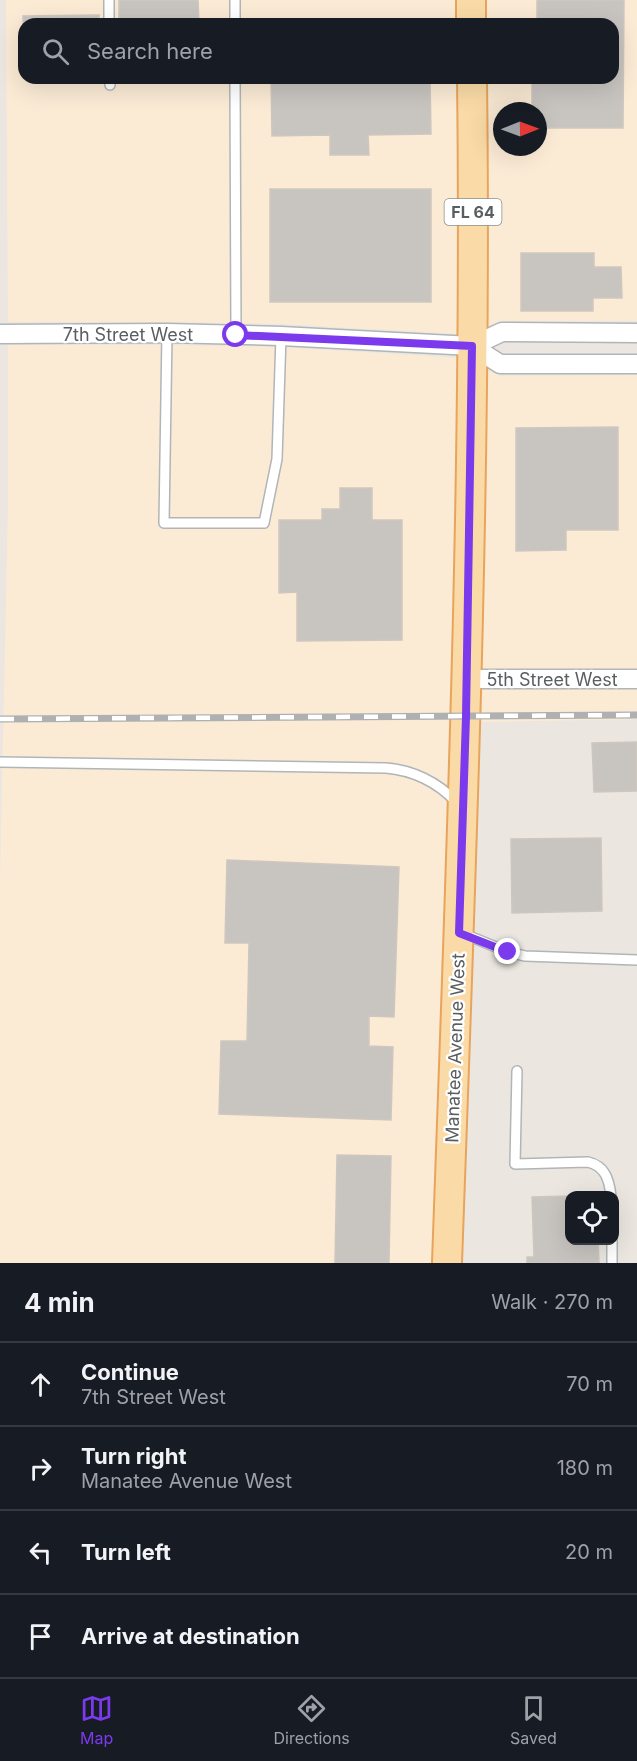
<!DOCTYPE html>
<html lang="en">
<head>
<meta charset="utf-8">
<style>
	:root { --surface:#171b24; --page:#242831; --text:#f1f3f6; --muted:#9ea1a6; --line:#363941; --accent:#7c3aed }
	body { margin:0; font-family:Inter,sans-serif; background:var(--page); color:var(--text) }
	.controls { position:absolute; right:18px; bottom:18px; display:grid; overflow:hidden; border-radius:12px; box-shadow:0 6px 24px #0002 }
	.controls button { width:54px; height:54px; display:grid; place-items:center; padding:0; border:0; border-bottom:2px solid var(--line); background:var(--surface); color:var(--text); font:30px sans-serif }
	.compass { position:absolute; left:493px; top:102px; width:54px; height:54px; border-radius:50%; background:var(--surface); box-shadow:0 6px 24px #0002; rotate:89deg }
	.stop { position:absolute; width:18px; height:18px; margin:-14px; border:4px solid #7c3aed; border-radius:50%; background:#fff }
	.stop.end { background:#7c3aed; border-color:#fff; box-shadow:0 2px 6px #0008 }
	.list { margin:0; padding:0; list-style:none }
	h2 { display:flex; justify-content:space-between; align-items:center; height:78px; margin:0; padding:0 24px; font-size:26px }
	h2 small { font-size:20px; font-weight:400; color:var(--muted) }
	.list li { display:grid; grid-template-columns:39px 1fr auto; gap:18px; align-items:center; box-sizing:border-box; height:84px; padding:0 24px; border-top:2px solid var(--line) }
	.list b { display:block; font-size:22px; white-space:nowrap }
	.list p { margin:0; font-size:20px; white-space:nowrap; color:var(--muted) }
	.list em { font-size:20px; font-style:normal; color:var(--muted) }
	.icon { flex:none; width:33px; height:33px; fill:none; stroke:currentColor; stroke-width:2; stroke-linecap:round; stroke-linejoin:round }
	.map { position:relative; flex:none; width:637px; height:1263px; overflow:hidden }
	.search { position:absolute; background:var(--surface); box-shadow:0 6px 24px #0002; left:18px; right:18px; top:18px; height:66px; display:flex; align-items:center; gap:15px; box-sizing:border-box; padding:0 21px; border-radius:18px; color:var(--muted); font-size:22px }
	.sheet { height:414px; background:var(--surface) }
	nav { display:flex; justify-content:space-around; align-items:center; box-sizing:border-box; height:84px; border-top:2px solid var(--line); background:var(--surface); font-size:16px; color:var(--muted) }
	nav a { display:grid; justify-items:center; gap:3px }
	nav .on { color:var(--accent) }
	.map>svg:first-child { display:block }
	.commercial { fill:#fbebd5; fill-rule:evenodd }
	.building { fill:#c8c4c0; stroke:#cfc7bf; stroke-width:1.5 }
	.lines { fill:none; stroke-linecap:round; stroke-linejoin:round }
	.service-casing { stroke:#b1b5b8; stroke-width:12 }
	.minor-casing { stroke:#b1b5b8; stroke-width:21 }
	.primary-casing { stroke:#e8a45c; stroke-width:32 }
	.service { stroke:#fff; stroke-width:9 }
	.minor { stroke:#fff; stroke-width:18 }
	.primary { stroke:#fadba7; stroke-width:28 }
	.rail-casing { stroke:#afb0b1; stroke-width:7 }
	.rail { stroke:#fff; stroke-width:4.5; stroke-dasharray:14; stroke-linecap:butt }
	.route { stroke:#7c3aed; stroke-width:8 }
	.labels { text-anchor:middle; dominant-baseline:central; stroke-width:4.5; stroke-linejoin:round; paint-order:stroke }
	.shield { fill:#fff; stroke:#8b8e90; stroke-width:1.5 }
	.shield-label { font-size:16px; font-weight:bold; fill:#595e61 }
	.street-label { font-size:18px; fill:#595e61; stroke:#fff }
</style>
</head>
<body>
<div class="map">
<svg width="637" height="1263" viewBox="0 0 637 1263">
	<rect width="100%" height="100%" fill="#ebe7e0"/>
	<!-- commercial -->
	<path class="commercial" d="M6 0H458V24H24V78H459V334L281 324 167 322H8Z
		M484 0H637V321H502L484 327 485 78H613V24H484ZM502 111H538V147H502Z
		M8 345H167L280 347 459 358 453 717 434 1263H0V885L8 505Z
		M484 368 500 376 637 375V719L479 722Z"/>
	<!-- building -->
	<path class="building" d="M119 0H198L199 24H119Z
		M537 0H624L623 128H538V111H532V78H613V24H528V20H537Z
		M99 15V24H24V58L23 16Z
		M271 78H430L431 134 368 135 369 155H330V135L272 136Z
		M270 189H431V302H270Z
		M521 253H594V267H621L622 298H593V311H521Z
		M618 427V530H566V550L516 551V428Z
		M340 488H372V520H402V640L297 641V592L279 593V520H322V509H340Z
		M637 742V791L594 792 592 743Z
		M601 838 602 911 512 913 511 839Z
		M227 860 399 867 394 1017 369 1016V1046L393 1047 391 1120 219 1114 221 1041H247L249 943H225Z
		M337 1155 391 1156 389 1263H335Z
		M570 1196V1240H598L599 1263H527V1257H534L532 1197Z"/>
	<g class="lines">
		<!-- service casing -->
		<g class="service-casing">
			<path id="service" d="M109 0V24
				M235 24V0
				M110 78V85
				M235 78 236 335
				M167 333 164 523H264L277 459 281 336
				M0 762 386 768C412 770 438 782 456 802
				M464 934 508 952 525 956 637 960
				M517 1071 515 1164 588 1162C605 1166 609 1179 611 1196
				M612 1240V1263"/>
		</g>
		<!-- minor casing -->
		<g class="minor-casing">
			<path id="minor" d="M0 334 167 333 281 336 472 346 502 332 637 333
				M472 346 500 364H637
				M467 679H637"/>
		</g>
		<!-- primary casing -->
		<g class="primary-casing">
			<path id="primary" d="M471 0V24
				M447 1263C461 868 477 473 472 78"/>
		</g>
		<!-- service -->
		<use href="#service" class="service"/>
		<!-- minor -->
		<use href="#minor" class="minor"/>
		<!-- primary -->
		<use href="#primary" class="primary"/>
		<!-- rail casing -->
		<g class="rail-casing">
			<path id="rail" d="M0 719 637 715"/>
		</g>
		<!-- rail -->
		<use href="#rail" class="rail"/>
	</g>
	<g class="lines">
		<!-- route -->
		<path class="route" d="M236 335 472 346 466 717 459 933 508 952"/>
	</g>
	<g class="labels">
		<!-- shield labels -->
		<rect class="shield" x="444.5" y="199" width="57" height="26" rx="4.5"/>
		<g class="shield-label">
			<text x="473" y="212">FL 64</text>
		</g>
		<!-- street labels -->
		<g class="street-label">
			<text x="128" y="334">7th Street West</text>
			<text x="552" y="679">5th Street West</text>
			<text transform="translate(455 1048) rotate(-88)">Manatee Avenue West</text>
		</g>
	</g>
</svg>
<div class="controls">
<button><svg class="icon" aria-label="locate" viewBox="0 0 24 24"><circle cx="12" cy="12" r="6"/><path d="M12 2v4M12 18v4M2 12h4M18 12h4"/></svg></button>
</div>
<svg class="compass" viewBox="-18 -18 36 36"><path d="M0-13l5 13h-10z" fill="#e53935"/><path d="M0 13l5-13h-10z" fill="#9ea1a6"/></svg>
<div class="stop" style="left:236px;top:335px"></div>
<div class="stop end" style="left:508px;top:952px"></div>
<div class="search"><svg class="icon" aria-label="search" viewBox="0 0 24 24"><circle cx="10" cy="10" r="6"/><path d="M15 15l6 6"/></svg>Search here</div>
</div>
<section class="sheet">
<h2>4 min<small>Walk · 270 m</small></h2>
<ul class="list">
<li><svg class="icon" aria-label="ahead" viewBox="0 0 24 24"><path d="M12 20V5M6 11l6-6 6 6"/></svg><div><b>Continue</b><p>7th Street West</p></div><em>70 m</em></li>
<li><svg class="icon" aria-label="right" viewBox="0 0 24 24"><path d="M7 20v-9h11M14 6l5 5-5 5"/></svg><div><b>Turn right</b><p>Manatee Avenue West</p></div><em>180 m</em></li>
<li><svg class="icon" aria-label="left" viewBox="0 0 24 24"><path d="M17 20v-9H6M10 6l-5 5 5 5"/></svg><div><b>Turn left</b></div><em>20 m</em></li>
<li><svg class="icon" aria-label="arrive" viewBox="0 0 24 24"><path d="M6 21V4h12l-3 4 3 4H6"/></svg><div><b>Arrive at destination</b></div></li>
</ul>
</section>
<nav>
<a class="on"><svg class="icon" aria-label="map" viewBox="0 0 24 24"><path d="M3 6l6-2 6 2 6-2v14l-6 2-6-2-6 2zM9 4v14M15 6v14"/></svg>Map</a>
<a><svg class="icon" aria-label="directions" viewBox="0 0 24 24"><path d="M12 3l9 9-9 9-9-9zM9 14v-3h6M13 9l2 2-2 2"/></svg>Directions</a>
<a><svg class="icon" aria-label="saved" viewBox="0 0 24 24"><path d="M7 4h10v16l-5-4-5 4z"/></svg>Saved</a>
</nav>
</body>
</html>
